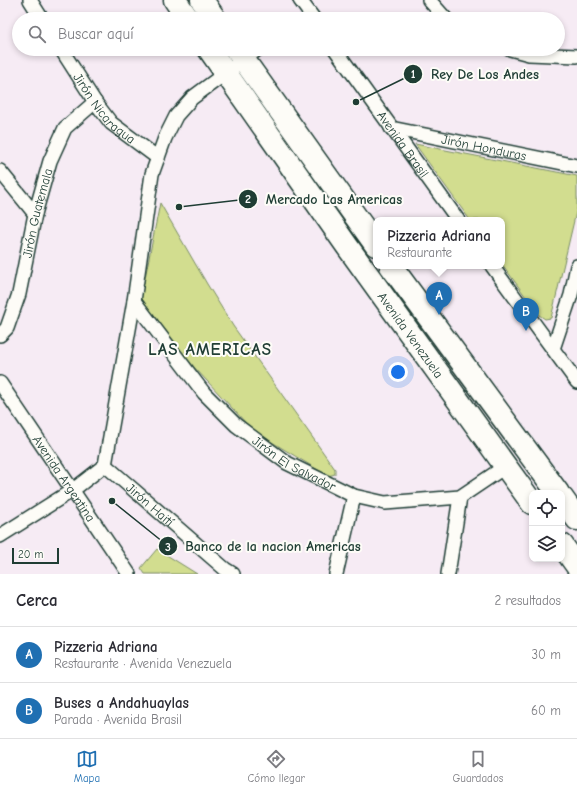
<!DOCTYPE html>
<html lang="es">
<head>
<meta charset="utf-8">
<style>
	:root { --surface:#fff; --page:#f2f2f3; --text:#2b2b33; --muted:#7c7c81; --line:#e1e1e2; --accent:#1f6fb2 }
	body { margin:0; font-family:"Comic Neue",sans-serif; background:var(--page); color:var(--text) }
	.controls { position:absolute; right:12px; bottom:12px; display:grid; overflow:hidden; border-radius:8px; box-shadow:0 2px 6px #0003 }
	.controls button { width:36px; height:36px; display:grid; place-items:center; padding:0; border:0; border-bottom:1px solid var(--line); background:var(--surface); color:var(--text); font:20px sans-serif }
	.scale { position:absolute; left:12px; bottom:10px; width:47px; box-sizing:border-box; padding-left:4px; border:2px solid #1f3d34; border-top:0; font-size:11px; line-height:14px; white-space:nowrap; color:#1f3d34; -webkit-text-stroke:3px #fdfcf7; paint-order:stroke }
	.you { position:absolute; left:398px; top:372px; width:14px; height:14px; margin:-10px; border:3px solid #fff; border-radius:50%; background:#1a73e8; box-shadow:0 0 0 6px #1a73e833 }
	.badge { display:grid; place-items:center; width:26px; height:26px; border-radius:50%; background:var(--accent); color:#fff; font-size:13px; font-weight:700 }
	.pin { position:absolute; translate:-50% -33px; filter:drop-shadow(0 1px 2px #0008) }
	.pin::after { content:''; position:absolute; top:21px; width:14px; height:12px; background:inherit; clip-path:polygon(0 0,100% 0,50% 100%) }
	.popup { position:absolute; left:373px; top:217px; width:132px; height:52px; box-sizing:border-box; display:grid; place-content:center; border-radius:8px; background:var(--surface); filter:drop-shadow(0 1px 3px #0005); font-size:13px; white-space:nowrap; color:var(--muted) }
	.popup b { font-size:15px; color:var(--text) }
	.popup::after { content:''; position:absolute; left:50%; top:100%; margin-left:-8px; border:8px solid transparent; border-top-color:var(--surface) }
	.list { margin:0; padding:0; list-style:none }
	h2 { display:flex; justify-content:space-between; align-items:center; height:52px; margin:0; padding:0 16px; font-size:17px }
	h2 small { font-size:13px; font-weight:400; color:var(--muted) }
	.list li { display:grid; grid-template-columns:26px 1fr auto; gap:12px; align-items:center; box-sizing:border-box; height:56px; padding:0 16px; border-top:1px solid var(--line) }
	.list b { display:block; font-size:15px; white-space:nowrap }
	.list p { margin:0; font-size:13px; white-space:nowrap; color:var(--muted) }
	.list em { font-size:13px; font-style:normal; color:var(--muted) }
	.icon { flex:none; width:22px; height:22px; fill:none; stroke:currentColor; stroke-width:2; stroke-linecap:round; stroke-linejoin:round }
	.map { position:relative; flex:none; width:577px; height:574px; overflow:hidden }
	.search { position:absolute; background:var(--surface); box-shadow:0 2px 6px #0003; left:12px; right:12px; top:12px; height:44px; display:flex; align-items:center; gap:10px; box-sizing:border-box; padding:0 14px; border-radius:22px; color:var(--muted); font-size:15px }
	.sheet { height:164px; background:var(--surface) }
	nav { display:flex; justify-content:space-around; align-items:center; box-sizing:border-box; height:56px; border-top:1px solid var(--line); background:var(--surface); font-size:11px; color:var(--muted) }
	nav a { display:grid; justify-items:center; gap:2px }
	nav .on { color:var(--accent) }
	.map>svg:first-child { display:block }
	.green { fill:#d2dd8f; stroke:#788d62 }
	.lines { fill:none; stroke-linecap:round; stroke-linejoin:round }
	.street-casing { stroke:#1f3d34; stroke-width:16 }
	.highway-casing { stroke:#1f3d34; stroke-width:25 }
	.street { stroke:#fdfcf7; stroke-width:13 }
	.highway { stroke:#fdfcf7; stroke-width:22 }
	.labels { text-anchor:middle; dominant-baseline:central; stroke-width:4; stroke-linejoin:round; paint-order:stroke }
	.street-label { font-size:13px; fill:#1f3d34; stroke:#fdfcf7 }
	.district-label { font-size:17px; font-weight:bold; letter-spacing:1px; fill:#1f3d34; stroke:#fdfcf7 }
	.leader { fill:none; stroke:#1f3d34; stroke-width:1.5 }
	.callout-dot { fill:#1f3d34; stroke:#fdfcf7; stroke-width:1.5 }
	.mark-label { font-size:12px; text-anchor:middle; font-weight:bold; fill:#fff }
	.callout-label { font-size:14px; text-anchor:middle; font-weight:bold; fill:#1f3d34; stroke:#fdfcf7; stroke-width:4; stroke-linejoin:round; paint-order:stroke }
</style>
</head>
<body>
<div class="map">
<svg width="577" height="574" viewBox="0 0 577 574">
	<rect width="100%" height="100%" fill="#f6ebf4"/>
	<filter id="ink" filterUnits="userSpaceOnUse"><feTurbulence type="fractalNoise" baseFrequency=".025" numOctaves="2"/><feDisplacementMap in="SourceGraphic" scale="8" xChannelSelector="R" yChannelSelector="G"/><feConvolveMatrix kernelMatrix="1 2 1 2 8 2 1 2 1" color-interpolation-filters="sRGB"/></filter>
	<g filter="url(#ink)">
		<!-- green -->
		<path class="green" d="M415 144 577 176V208L551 318 545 319 539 315 502 264V220H470Z
			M160 203 207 284 233 326 335 469V474L328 476 262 436 246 423 194 367 141 298Z
			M157 549 197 574H145L141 568Z"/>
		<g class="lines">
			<!-- street casing -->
			<g class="street-casing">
				<g id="street">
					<path d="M30 0 42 19"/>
					<path d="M300 0 314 19"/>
					<path d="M429 0 446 19"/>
					<path id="s1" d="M61 49 95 102 111 123 158 158"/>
					<path id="s2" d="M335 49 458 220"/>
					<path d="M510 49 529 54 577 56"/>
					<path id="s3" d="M391 128 577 166"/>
					<path d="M0 171 35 214"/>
					<path d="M492 266 577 382"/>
					<path id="s4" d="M134 301 204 393 236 425 287 463 354 496 385 503 460 497 506 466"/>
					<path id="s5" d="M0 335 7 328 19 294 35 214 50 161 65 128 95 102"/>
					<path d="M553 349 571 295 577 266"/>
					<path id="s6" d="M0 383 129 574"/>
					<path id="s7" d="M105 465 225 569 233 574"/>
					<path d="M0 536 73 490 105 465 134 301 152 174 165 138 176 116 192 98 258 49"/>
					<path d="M336 574 354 496"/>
					<path d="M448 574 460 497"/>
				</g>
			</g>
			<!-- highway casing -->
			<g class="highway-casing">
				<g id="highway">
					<path d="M175 0 188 19"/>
					<path d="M202 0 215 19"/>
					<path id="s8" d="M209 49 347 246 532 503"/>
					<path d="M236 49 376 245"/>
					<path d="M391 266 558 493"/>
					<path d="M562 498 577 519"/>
					<path d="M562 545 577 566"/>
				</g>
			</g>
			<!-- street -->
			<use href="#street" class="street"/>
			<!-- highway -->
			<use href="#highway" class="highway"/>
		</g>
	</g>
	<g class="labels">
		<!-- street labels -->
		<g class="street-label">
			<text stroke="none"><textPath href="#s1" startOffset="74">Jirón Nicaragua</textPath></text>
			<text stroke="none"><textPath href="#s2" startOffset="117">Avenida Brasil</textPath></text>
			<text stroke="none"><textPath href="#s3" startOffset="95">Jirón Honduras</textPath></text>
			<text stroke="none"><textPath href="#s5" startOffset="129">Jirón Guatemala</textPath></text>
			<text stroke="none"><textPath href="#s8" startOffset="350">Avenida Venezuela</textPath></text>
			<text stroke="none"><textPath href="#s4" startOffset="231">Jirón El Salvador</textPath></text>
			<text stroke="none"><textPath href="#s6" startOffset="115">Avenida Argentina</textPath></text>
			<text stroke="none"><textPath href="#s7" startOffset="60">Jirón Haití</textPath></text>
		</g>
		<!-- district labels -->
		<g class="district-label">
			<text x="210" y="349">LAS AMERICAS</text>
		</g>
	</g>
	<!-- callouts -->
	<path class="leader" d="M356 102L413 74M179 207L248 199M112 501L168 546"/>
	<g class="callout-dot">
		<circle cx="356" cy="102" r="4"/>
		<circle cx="179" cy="207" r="4"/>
		<circle cx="112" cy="501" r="4"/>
		<circle cx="413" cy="74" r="10"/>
		<circle cx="248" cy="199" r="10"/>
		<circle cx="168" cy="546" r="10"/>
	</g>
	<g class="mark-label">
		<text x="413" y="78">1</text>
		<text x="248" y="203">2</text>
		<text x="168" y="551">3</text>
	</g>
	<g class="callout-label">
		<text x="485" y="79">Rey De Los Andes</text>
		<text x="334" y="204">Mercado Las Americas</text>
		<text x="273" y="551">Banco de la nacion Americas</text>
	</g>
</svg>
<div class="controls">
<button><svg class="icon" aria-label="locate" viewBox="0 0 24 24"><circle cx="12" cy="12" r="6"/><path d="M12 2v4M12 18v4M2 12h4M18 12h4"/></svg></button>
<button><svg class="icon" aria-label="layers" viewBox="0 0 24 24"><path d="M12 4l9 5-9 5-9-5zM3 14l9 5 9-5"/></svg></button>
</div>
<div class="scale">20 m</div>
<div class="you"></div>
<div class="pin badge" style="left:439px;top:315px">A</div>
<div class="popup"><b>Pizzeria Adriana</b>Restaurante</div>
<div class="pin badge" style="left:526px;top:331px">B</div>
<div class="search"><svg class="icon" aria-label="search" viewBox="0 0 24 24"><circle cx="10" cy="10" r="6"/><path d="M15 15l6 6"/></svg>Buscar aquí</div>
</div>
<section class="sheet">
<h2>Cerca<small>2 resultados</small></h2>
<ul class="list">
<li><span class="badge">A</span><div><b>Pizzeria Adriana</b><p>Restaurante · Avenida Venezuela</p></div><em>30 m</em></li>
<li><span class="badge">B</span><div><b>Buses a Andahuaylas</b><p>Parada · Avenida Brasil</p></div><em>60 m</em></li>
</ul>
</section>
<nav>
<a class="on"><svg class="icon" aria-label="map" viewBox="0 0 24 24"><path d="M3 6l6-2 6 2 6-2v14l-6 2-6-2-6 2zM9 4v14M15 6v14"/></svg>Mapa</a>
<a><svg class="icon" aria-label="directions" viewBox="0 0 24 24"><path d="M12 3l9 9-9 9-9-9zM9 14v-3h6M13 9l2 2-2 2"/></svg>Cómo llegar</a>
<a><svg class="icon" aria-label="saved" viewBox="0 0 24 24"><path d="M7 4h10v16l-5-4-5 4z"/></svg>Guardados</a>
</nav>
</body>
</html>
